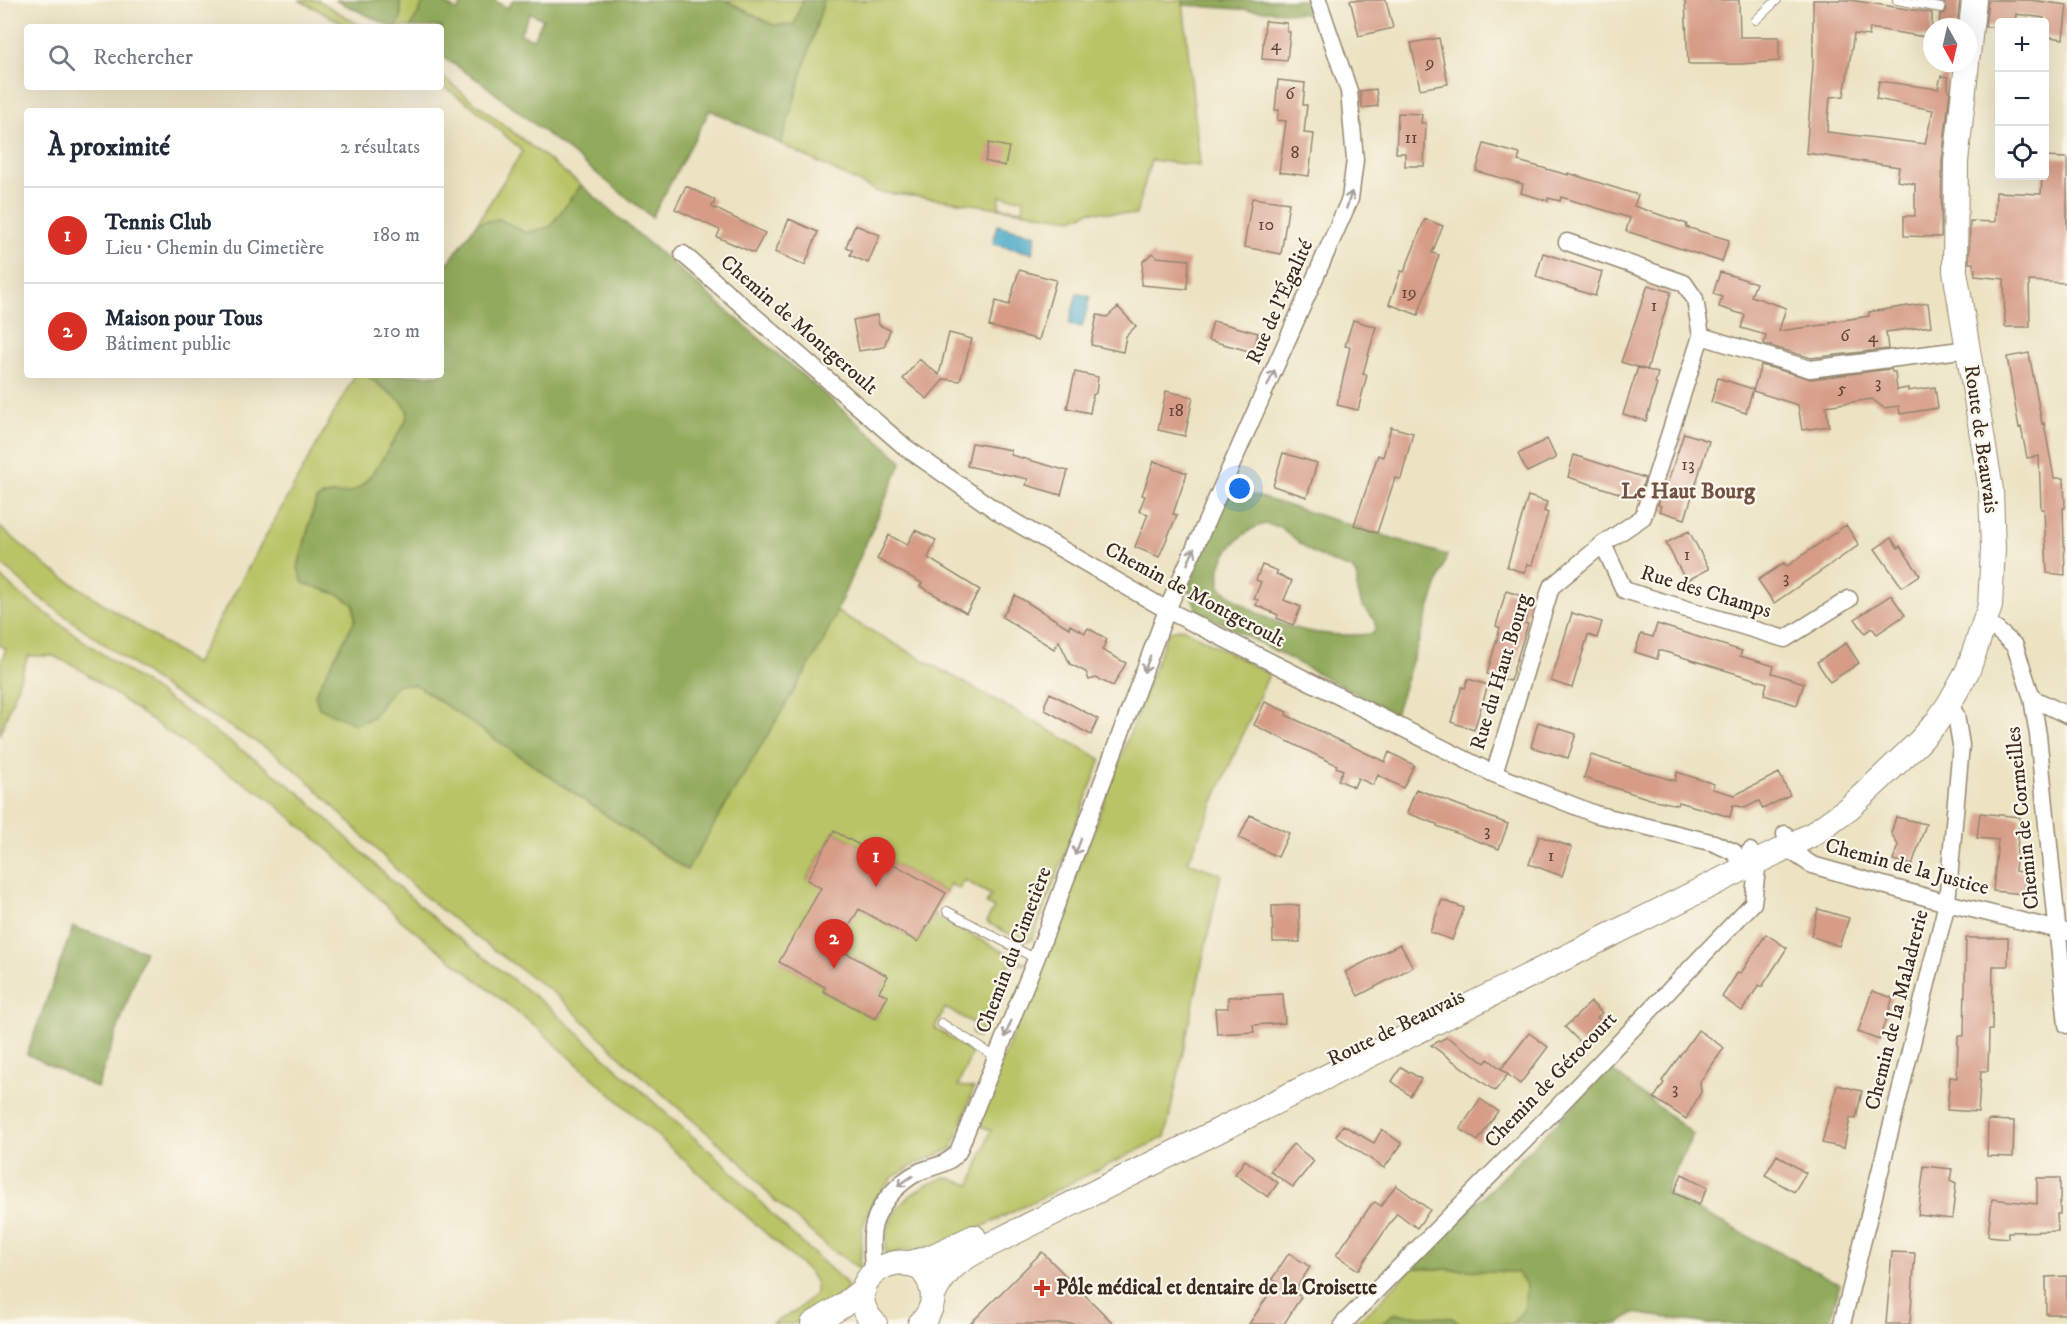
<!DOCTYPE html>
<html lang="fr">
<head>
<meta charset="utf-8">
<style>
	:root { --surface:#fff; --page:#f2f2f3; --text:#1f2937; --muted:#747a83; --line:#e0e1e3; --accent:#d93025 }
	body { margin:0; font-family:"IM FELL DW Pica",serif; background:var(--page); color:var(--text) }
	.controls { position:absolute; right:18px; top:18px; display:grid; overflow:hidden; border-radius:6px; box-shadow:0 6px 24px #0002 }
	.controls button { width:54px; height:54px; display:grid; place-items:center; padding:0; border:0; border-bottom:2px solid var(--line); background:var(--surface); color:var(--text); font:30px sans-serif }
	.compass { position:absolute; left:1923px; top:18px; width:54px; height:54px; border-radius:50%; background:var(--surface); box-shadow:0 6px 24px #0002; rotate:172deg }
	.you { position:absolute; left:1240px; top:489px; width:21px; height:21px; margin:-15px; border:4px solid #fff; border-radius:50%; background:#1a73e8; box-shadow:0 0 0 9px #1a73e833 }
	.badge { display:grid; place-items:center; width:39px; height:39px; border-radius:50%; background:var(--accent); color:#fff; font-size:20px; font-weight:700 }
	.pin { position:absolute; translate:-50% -50px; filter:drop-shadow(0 2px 3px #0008) }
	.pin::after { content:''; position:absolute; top:32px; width:21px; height:18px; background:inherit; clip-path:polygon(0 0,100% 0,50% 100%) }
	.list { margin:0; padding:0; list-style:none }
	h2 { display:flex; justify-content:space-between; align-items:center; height:78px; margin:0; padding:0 24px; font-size:26px }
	h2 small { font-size:20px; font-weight:400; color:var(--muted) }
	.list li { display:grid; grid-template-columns:39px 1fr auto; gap:18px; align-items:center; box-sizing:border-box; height:96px; padding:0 24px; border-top:2px solid var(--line) }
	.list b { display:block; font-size:22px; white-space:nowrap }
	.list p { margin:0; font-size:20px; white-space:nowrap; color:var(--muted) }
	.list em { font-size:20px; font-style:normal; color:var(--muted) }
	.icon { flex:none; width:33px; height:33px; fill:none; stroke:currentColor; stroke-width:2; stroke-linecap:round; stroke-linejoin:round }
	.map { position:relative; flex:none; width:2067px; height:1324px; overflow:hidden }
	.search { position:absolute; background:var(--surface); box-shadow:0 6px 24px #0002; left:24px; top:24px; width:420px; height:66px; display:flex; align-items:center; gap:15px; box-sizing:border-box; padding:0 21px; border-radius:6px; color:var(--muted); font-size:22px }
	.panel { position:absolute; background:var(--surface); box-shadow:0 6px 24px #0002; left:24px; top:108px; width:420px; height:270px; border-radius:6px }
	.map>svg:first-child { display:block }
	.green { fill:#b9c466; stroke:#7a7742; stroke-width:1.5; fill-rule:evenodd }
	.forest { fill:#92aa5b; stroke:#666a3c; stroke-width:1.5; fill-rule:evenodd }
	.water { fill:#48a9c7; stroke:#426a72; stroke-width:1.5 }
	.building { fill:#d69c86 }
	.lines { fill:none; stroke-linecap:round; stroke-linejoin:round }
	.lane-casing { stroke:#948670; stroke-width:10 }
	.street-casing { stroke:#948670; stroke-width:19 }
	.secondary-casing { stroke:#948670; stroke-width:26 }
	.lane { stroke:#fff; stroke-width:8 }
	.street { stroke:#fff; stroke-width:16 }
	.secondary { stroke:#fff; stroke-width:24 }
	.oneway { stroke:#a79f9a }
	.poi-dot { fill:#c8321e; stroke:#fbf7ec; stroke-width:2 }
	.labels { text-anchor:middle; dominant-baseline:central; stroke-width:4.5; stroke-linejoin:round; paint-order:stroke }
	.number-label { font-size:18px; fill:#624638 }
	.street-label { font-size:21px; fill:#3b2a1e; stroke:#fbf7ec }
	.poi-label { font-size:21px; font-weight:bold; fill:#3b2a1e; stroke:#fbf7ec; text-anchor:start }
	.neighbourhood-label { font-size:22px; font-weight:bold; fill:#715242; stroke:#fbf7ec }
</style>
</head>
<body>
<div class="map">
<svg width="2067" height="1324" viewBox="0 0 2067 1324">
	<rect width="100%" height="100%" fill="#fbf7ec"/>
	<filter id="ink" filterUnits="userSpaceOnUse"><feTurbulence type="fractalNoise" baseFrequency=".0167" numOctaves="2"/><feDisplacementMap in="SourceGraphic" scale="12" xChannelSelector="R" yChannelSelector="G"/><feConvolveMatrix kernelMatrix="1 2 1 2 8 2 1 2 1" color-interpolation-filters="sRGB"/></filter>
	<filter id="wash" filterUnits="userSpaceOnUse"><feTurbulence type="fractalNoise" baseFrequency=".008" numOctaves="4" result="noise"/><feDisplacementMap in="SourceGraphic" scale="24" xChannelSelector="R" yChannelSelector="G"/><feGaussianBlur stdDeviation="1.35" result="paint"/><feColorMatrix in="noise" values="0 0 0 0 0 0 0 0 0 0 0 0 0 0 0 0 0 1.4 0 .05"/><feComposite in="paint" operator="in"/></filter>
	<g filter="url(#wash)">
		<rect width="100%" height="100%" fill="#ece3c2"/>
		<!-- green -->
		<path class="green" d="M299 0H318L363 27H350Z
			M400 0H425L411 27H396L401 18Z
			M725 0H803L795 25H773Z
			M824 0H1183L1200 166 1151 160 1136 215 1091 211 1072 219 946 200 878 192 781 144ZM1000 196 1024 199 1023 210 999 207Z
			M441 76 581 185 550 227 526 233 499 219 477 223 522 152 518 147 472 106 441 85Z
			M355 375H366L403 403 408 412 405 423C394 439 369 487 351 492 336 497 332 489 316 500L298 567 303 583 340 595 354 605 355 620 315 694 372 718 387 696 398 684 416 685 686 870 823 642 836 611 1101 759 1032 940 1024 942 986 922 994 908 986 904 991 895 964 880 959 889 950 884 946 893 834 831 807 879 918 942 934 915 1026 964 1008 965 978 1038 972 1034 973 1023 945 1008 935 1028 972 1052 958 1086 974 1088 952 1149 920 1162 893 1177 872 1203 862 1229 860 1269 828 1247 772 1198 742 1163 630 1066 559 997 469 932 418 891 305 778 273 752 170 691 40 598 0 563V527L49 568 195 664ZM837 948 888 976 879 992 887 997 875 1019 823 991 825 987 780 962Z
			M0 576 17 592 88 644 256 760 301 794 393 882 442 925 550 1008 676 1122 726 1165 779 1222 846 1283 848 1289 826 1308 793 1324H772L796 1311 816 1293V1284L810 1273 534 1025 402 921 330 851 267 797 203 757 75 666 53 656H28L0 735V666L6 648 0 646Z
			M1182 628 1269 674 1188 862 1221 874 1165 1137 947 1244 885 1254C885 1210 907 1192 945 1177L971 1185 991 1130 976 1124 1049 947 1168 632Z
			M1412 1268 1517 1272 1526 1285 1525 1309 1512 1324H1460L1452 1318 1393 1314 1382 1324H1352L1372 1309Z"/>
		<!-- forest -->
		<path class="forest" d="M335 0H400L401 18 396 27H392Z
			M425 0H439L457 11 465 0H493L508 8 513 0H725L773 25H794L803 0H824L781 144 710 110 652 217 481 82 441 56V27H411ZM530 13 543 19 533 39 520 34Z
			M1183 0H1307L1310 14 1183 5Z
			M581 185 902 461 823 642 687 870 416 685 398 684 387 696 372 718 355 724 319 708 315 694 355 620 354 605 340 595 303 583 298 568 316 500C332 490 336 497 351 492 369 487 394 439 405 423L408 412 403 403 366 375H441V261L449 262 477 223 499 219 526 233 550 227Z
			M1231 488 1447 555 1395 714 1197 610 1188 588ZM1265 524 1280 527 1310 551 1335 563 1352 569 1357 576V588L1362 606 1374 619 1376 629 1372 634C1312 639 1266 626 1220 587 1220 581 1219 573 1220 567 1225 548 1247 528 1265 524Z
			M73 927 145 951 97 1088 27 1054Z
			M1610 1069 1693 1134 1665 1193 1840 1284 1829 1324H1709L1634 1313 1618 1324H1512L1525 1308 1526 1285 1517 1272 1412 1268Z
			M1393 1314 1452 1318 1460 1324H1382Z"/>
		<!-- water -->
		<path class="water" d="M997 225 1036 235 1032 253 993 244Z
			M1077 293 1090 297 1082 327 1069 324Z"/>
		<g id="blocks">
			<!-- building -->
			<path class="building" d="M1350 0H1386L1393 28 1359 36Z
				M1685 0H1739L1740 37H1779V61L1741 64H1688Z
				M1813 0H1850L1932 13V38L1870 28 1869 36 1854 34 1844 96 1830 97 1827 132 1925 144 1933 110 1876 99 1879 81 1938 89 1941 76 1948 77V90L1950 91 1942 162 1941 237 1904 236V216H1915V184L1897 181 1899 167 1806 153 1813 67Z
				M1942 0H1960L1957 27H1939L1940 14 1945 13 1947 9Z
				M1988 0H2030L2067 5 2063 39 2044 36V18L2016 14 2015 22H2000V27H1985Z
				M1265 21 1287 23V32H1290L1287 61 1262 59Z
				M1439 38 1448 84 1420 89 1411 43Z
				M1278 80 1305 83 1303 105H1307L1304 133 1314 134 1309 176 1279 172 1286 121 1277 120 1279 110H1275Z
				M1376 89 1378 106 1362 108 1360 91Z
				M1398 113 1422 114 1421 123H1426L1424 166H1405V153H1396Z
				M989 143 1009 147 1005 166 985 161Z
				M1484 144 1520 154 1518 161 1568 175V173L1638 195 1634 206 1687 224 1686 227 1729 240 1722 262 1626 231 1630 218 1561 197 1560 201 1548 198V201L1521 193 1523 184 1476 171Z
				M2044 157 2067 158V283L2029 281 2030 327H2005L2004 279 1975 276 1974 263H1969L1970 221 1995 222 1996 192 2041 194 2042 176H2044Z
				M686 186 715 200 712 207 765 233 754 253 717 237 720 230 675 209Z
				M1252 198 1289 203 1281 254 1244 247Z
				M789 219 818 232 805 265 775 252Z
				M1425 219 1443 226 1432 253 1439 255 1418 315 1389 304 1401 271 1404 272Z
				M855 225 880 235 868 263 850 255 852 250 846 247Z
				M1153 253 1156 257 1189 260 1187 289 1141 285 1143 261Z
				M1543 253 1602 272 1595 296 1536 277Z
				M1019 270 1056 280 1039 340 989 326 996 301 1009 305Z
				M1720 272 1756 283 1751 296 1786 308 1779 331 1830 324V322L1869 316V312L1928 303 1931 326 1886 332 1888 349 1811 358 1764 344 1766 335 1741 328 1745 315 1719 307 1722 297 1713 294Z
				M1648 285 1671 292 1647 370 1621 362Z
				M1118 307 1136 326 1126 336 1123 352 1091 345 1097 315 1107 317Z
				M877 315 879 325 890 330 884 347 859 351 853 320Z
				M1353 320 1376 327 1363 374 1367 375 1358 410 1337 405 1350 347 1345 346Z
				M1213 321 1258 333 1253 352 1208 340Z
				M949 333 972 339 960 381 944 379 927 399 903 379 919 359 939 375Z
				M2029 353 2042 424 2044 423 2054 478H2064L2065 508H2063L2065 575 2047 573 2044 509H2041L2039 456 2027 458 2021 427 2019 428 2007 357Z
				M1761 365 1811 379 1891 369 1892 372H1895L1897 390 1908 388V391L1935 387 1938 408 1900 414 1899 406 1884 408 1872 399 1826 406 1829 426 1802 430 1798 405 1753 391Z
				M1638 367 1658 373 1655 383 1657 384 1646 421 1623 414Z
				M1075 372 1098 377 1096 393 1093 395 1090 413 1067 408Z
				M1718 378 1753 389 1746 413 1711 402Z
				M1166 391 1193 397 1185 436 1158 430Z
				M1391 427 1413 433 1401 479 1395 478 1377 533 1354 525 1378 455 1383 457Z
				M1684 433 1709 441 1685 519 1659 511 1661 506 1658 505 1665 484 1667 485Z
				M1547 439 1556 458 1527 472 1518 454Z
				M972 443 1011 450V455L1068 471 1061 495 1026 485 1028 479 967 466Z
				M1283 453 1317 463 1307 497 1273 486Z
				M1574 455 1645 478 1638 499 1568 477Z
				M1154 461 1187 473 1173 514 1177 515 1159 557 1135 547 1148 514 1139 511 1145 496 1142 495Z
				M1528 496 1547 502 1544 511 1548 513 1532 565 1527 564 1525 573 1507 567Z
				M1846 525 1859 545 1774 603 1758 580 1784 563 1787 566Z
				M915 530 936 540 928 558 980 590 966 613 920 586 922 583 877 559 889 535 907 545Z
				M1689 531 1709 569 1686 581 1666 543Z
				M1891 538 1898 548 1900 546 1920 575 1902 587 1875 549Z
				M1262 565 1278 571 1276 574 1292 581 1284 600 1301 607 1293 625 1277 618 1278 615 1256 605 1258 600 1254 599 1261 582 1256 580Z
				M1506 591 1532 599 1524 623 1528 624 1510 681 1487 674 1500 628 1496 626Z
				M1015 595 1069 628 1070 625 1085 633 1088 628 1107 639 1102 650 1126 663 1113 686 1096 678 1089 680 1086 672 1070 664 1059 641 1054 649 1002 617Z
				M1891 595 1905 615 1877 634 1872 628 1865 633 1855 619Z
				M1572 613 1602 622 1597 638 1588 635 1572 688 1551 681Z
				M1657 624 1742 651 1740 656 1774 666 1772 673 1804 683 1797 705 1764 695 1767 683 1659 650 1657 659 1635 652 1641 634 1653 637Z
				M1846 643 1859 663 1830 682 1817 662Z
				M1468 679 1488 685 1474 730 1451 722 1462 687 1465 688Z
				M1050 693 1098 719 1091 735 1045 710V704Z
				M1265 702 1287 712 1286 715 1385 762 1389 752 1414 765 1403 788 1378 775 1373 785 1358 778 1354 787 1338 780 1343 770 1336 767 1337 765 1254 725Z
				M1538 722 1576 734 1568 758 1531 747Z
				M1591 755 1675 781 1677 772 1714 784 1712 789 1735 795 1779 773 1790 795 1763 809 1759 801 1745 808 1733 805 1730 817 1679 802 1678 805 1650 799 1584 778Z
				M1416 789 1508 824 1499 849 1437 826V824L1407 813Z
				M1980 813 2020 817 2015 871 2027 873 2024 894 1993 891 1998 840 1977 838Z
				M1250 815 1289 833 1278 857 1239 838Z
				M1896 817 1926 824 1912 865 1893 860 1898 845 1891 833Z
				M834 831 946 893 918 942 859 909 837 948 888 976 879 992 888 996 875 1019 823 991 825 987 779 962 821 888 807 880Z
				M1539 836 1572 847 1562 876 1529 864Z
				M1442 900 1464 908 1452 940 1430 932Z
				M1299 905 1300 942H1273L1272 906Z
				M1818 909 1849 918 1839 946 1811 936Z
				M1766 934 1787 948 1762 987 1759 985 1742 1011 1722 997 1738 972 1741 973Z
				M1966 938H2008V966H1993L1992 1030H1989L1988 1071H1981L1978 1112 1947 1110 1950 1077 1957 1078 1958 1036H1964Z
				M1400 944 1413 967 1358 996 1345 972Z
				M1872 991 1893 998 1879 1040 1858 1032Z
				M1283 994 1285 1023 1253 1025 1254 1032 1217 1034 1215 1008H1228V997Z
				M1591 1002 1602 1013 1597 1017 1604 1024 1583 1045 1565 1027Z
				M1698 1030 1724 1048 1700 1082 1701 1092 1686 1119 1654 1098 1664 1083 1662 1081Z
				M1529 1033 1548 1047 1520 1084 1501 1069Z
				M1447 1037 1485 1063 1488 1059 1508 1074 1495 1091 1431 1045Z
				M1401 1067 1421 1079 1410 1096 1392 1081Z
				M1837 1085 1862 1091 1856 1119 1850 1118 1844 1148 1822 1143Z
				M1480 1099 1498 1111 1478 1141 1460 1129Z
				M1988 1120 2014 1121 2013 1157 1987 1156Z
				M1343 1125 1374 1143 1382 1129 1402 1144 1384 1168 1336 1136Z
				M1293 1144 1314 1161 1293 1187 1270 1171Z
				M1777 1155 1806 1173 1794 1192 1765 1175Z
				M1245 1160 1278 1183 1268 1197 1235 1174Z
				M1924 1166 1952 1169 1950 1180 1956 1183 1952 1219 1918 1215Z
				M1682 1174 1708 1187 1699 1205 1674 1193Z
				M2037 1178H2060V1214H2057L2058 1231 2008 1232V1238L1988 1236 1992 1199 2037 1204Z
				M1396 1185 1430 1210 1417 1228 1397 1213 1358 1270 1336 1255 1371 1205 1375 1202 1381 1206Z
				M1042 1252 1114 1324H970Z
				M1892 1252 1915 1253 1910 1324H1886Z
				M1289 1253 1310 1267 1294 1292 1301 1297 1284 1324H1249L1277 1282 1272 1279Z
				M2067 1276V1314H2046V1277Z"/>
		</g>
	</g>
	<g filter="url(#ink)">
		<use href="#blocks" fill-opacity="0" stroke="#948670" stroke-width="1.5"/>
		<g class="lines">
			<!-- lane casing -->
			<g class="lane-casing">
				<path id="lane" d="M1897 0 1941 8
					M1756 20 1777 0
					M947 911 1036 959
					M941 1023 996 1057"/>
			</g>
			<!-- street casing -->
			<g class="street-casing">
				<path id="street" d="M1567 242 1684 283 1695 299 1701 336
					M683 254 905 447 1001 514 1167 610 1494 774 1595 814 1714 843 1734 852 1745 868
					M1603 544 1624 590 1785 639 1849 599
					M1985 624 1997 630 2015 646 2032 698 2038 735 2067 1025
					M2032 698 2067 715
					M1494 774 1551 587 1603 544 1643 517 1701 336 1810 369 1969 349
					M1785 834 1791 851 1812 865 1947 903 2067 932
					M873 1273C873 1260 871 1248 872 1235 874 1208 897 1182 921 1171 935 1166 949 1164 958 1152L1036 959 1167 610 1350 199 1355 160 1349 91 1318 0
					M1343 1324 1548 1117 1753 903 1757 869 1750 851
					M1842 1324 1947 903 1961 745 1956 715 1949 704"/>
			</g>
			<!-- secondary casing -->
			<g class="secondary-casing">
				<path id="secondary" d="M1968 55 1974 0
					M907 1264 931 1257 974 1237
					M933 1296C943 1274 956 1262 977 1251L1813 834 1850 807 1878 781 1919 742 1936 723 1949 704 1968 670 1990 606 1993 549 1991 490 1955 271 1956 162 1967 63
					M813 1324 842 1306 864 1289
					M875 1324C829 1277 920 1232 932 1290 935 1303 929 1315 920 1324"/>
			</g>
			<!-- lane -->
			<use href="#lane" class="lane"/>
			<!-- street -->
			<use href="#street" class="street"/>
			<!-- secondary -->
			<use href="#secondary" class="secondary"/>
		</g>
		<!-- one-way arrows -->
		<defs><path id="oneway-shaft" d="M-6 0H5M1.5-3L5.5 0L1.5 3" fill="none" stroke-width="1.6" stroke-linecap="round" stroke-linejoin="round" transform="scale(1.5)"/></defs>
		<g class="oneway">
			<use href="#oneway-shaft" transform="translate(1349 200) rotate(-73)"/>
			<use href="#oneway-shaft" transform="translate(1271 378) rotate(-66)"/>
			<use href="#oneway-shaft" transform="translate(1191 556) rotate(-66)"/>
			<use href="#oneway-shaft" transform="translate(1147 664) rotate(111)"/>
			<use href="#oneway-shaft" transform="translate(1078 847) rotate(111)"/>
			<use href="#oneway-shaft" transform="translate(1008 1029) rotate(112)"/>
			<use href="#oneway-shaft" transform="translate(905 1181) rotate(146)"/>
		</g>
	</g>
	<!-- markers -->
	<path class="poi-dot" d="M1039 1279h6v6h6v6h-6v6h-6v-6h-6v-6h6z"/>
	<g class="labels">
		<!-- number labels -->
		<g class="number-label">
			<text x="1276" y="45">4</text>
			<text x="1430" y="63">9</text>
			<text x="1290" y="94">6</text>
			<text x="1411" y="138">11</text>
			<text x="1295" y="153">8</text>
			<text x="1266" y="225">10</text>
			<text x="1409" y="293">19</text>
			<text x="1654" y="306">1</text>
			<text x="1845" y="336">6</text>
			<text x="1873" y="337">4</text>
			<text x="1878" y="383">3</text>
			<text x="1842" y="389">5</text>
			<text x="1176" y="411">18</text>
			<text x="1688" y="465">13</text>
			<text x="1687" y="555">1</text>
			<text x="1786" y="578">3</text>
			<text x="1487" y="831">3</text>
			<text x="1551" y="856">1</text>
			<text x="1675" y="1089">3</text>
		</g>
		<!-- street labels -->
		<g class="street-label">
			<text transform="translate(1280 302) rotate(-66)">Rue de l'Égalité</text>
			<text transform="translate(799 325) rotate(41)">Chemin de Montgeroult</text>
			<text transform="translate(1981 439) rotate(82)">Route de Beauvais</text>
			<text transform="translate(1706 592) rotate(17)">Rue des Champs</text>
			<text transform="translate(1195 595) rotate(28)">Chemin de Montgeroult</text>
			<text transform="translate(1501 672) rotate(-73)">Rue du Haut Bourg</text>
			<text transform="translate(2023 818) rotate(-96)">Chemin de Cormeilles</text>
			<text transform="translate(1907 867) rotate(15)">Chemin de la Justice</text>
			<text transform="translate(1014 950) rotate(-69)">Chemin du Cimetière</text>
			<text transform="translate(1897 1010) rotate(-76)">Chemin de la Maladrerie</text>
			<text transform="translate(1396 1028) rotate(-26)">Route de Beauvais</text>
			<text transform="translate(1551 1080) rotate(-46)">Chemin de Gérocourt</text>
		</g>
		<!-- poi labels -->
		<g class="poi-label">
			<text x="1056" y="1288">Pôle médical et dentaire de la Croisette</text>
		</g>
		<!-- neighbourhood labels -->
		<g class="neighbourhood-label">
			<text x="1688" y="491">Le Haut Bourg</text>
		</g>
	</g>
</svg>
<div class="controls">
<button>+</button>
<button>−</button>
<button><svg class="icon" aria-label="locate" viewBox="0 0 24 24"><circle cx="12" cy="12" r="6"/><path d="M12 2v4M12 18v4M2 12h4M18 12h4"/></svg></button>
</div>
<svg class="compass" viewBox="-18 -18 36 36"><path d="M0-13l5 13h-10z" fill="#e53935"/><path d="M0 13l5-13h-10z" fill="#747a83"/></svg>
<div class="you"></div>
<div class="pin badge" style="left:876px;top:887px">1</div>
<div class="pin badge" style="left:834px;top:969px">2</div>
<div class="search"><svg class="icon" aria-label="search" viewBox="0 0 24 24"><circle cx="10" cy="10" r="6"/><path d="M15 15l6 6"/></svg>Rechercher</div>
<section class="panel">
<h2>À proximité<small>2 résultats</small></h2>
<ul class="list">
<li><span class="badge">1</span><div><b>Tennis Club</b><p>Lieu · Chemin du Cimetière</p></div><em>180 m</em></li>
<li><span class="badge">2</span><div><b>Maison pour Tous</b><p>Bâtiment public</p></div><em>210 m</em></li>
</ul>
</section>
</div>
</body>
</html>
